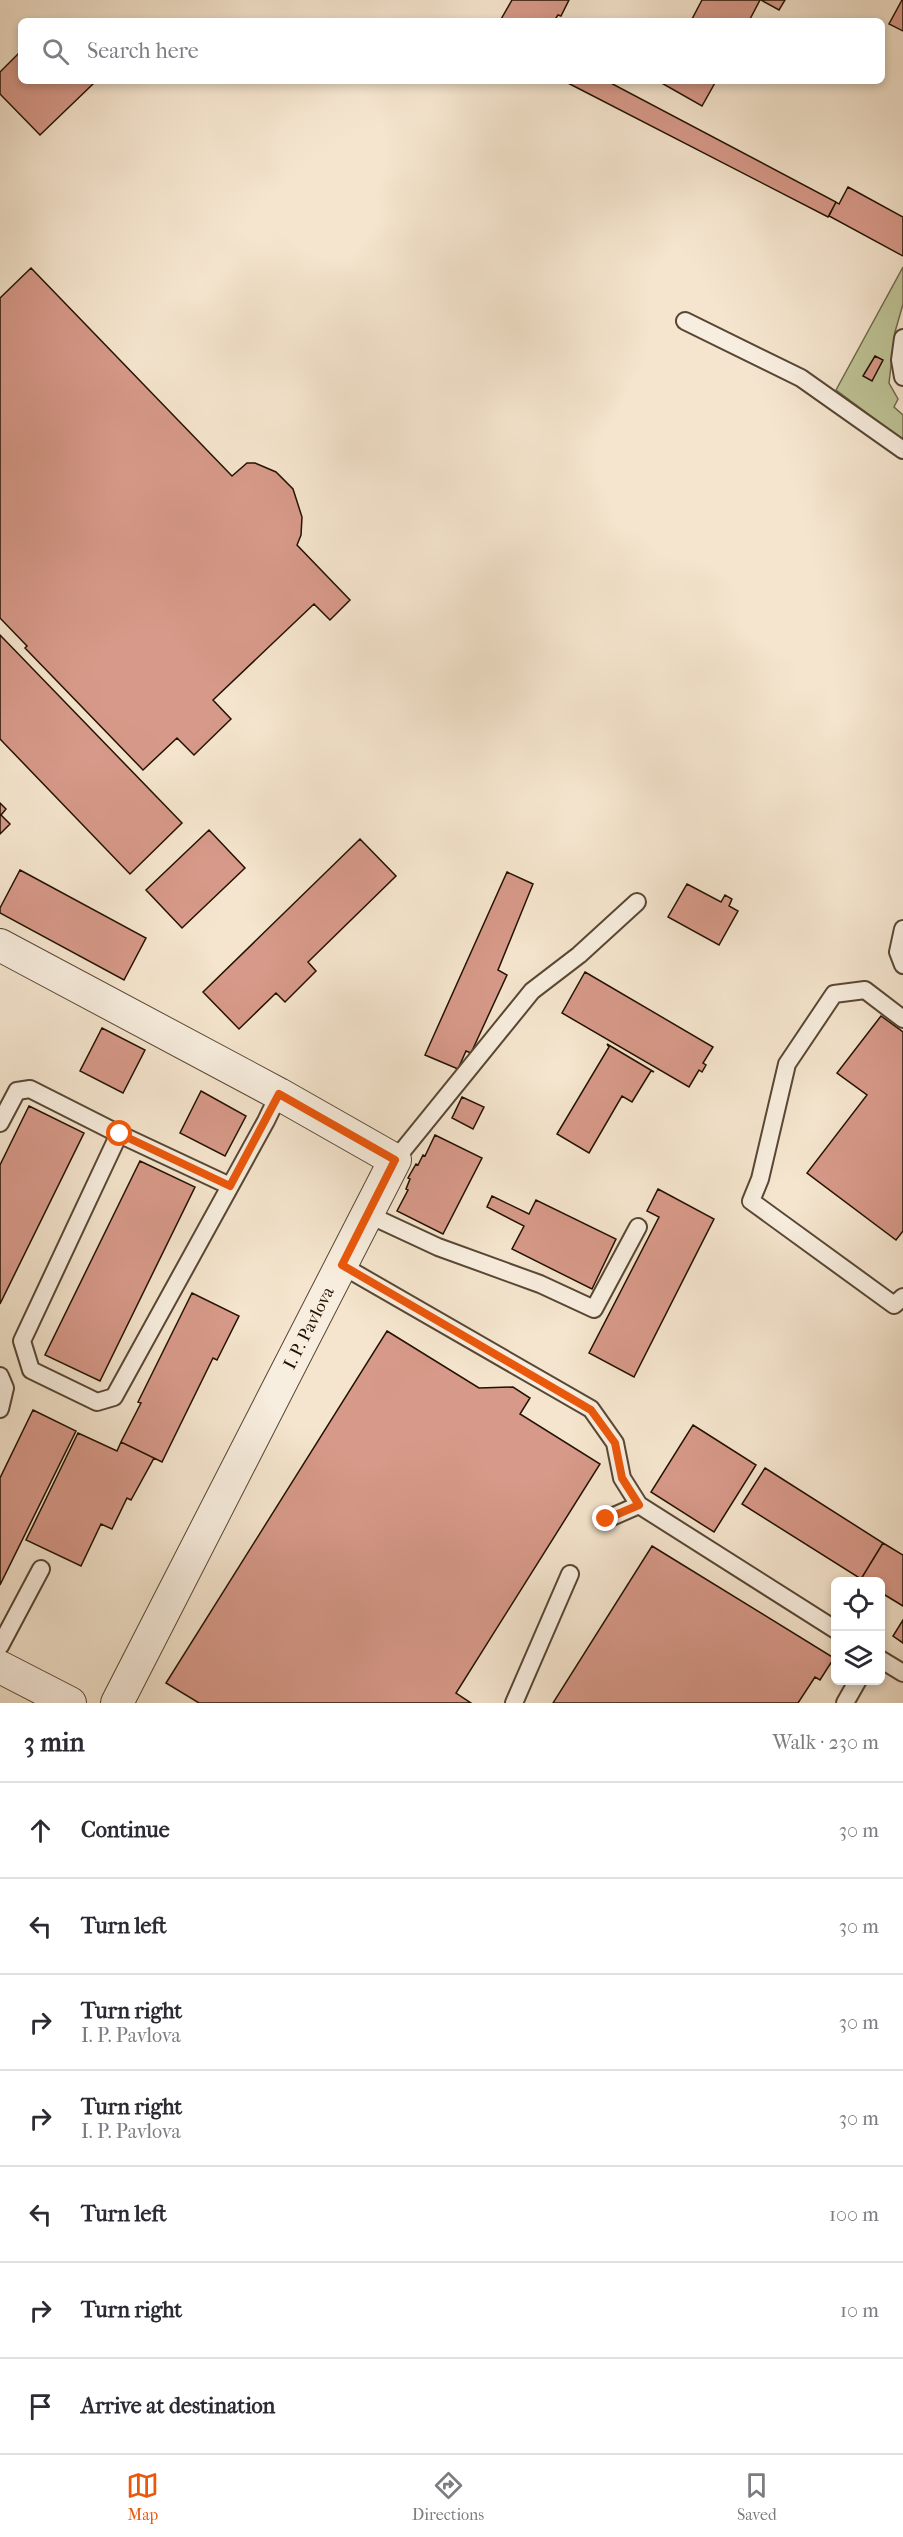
<!DOCTYPE html>
<html lang="en">
<head>
<meta charset="utf-8">
<style>
	:root { --surface:#fff; --page:#f7f7f7; --text:#2b2b33; --muted:#7c7c81; --line:#e1e1e2; --accent:#ea580c }
	body { margin:0; font-family:"IM FELL French Canon",serif; background:var(--page); color:var(--text) }
	.controls { position:absolute; right:18px; bottom:18px; display:grid; overflow:hidden; border-radius:9px; box-shadow:0 3px 9px #0003 }
	.controls button { width:54px; height:54px; display:grid; place-items:center; padding:0; border:0; border-bottom:2px solid var(--line); background:var(--surface); color:var(--text); font:30px sans-serif }
	.stop { position:absolute; width:18px; height:18px; margin:-14px; border:4px solid #ea580c; border-radius:50%; background:#fff }
	.stop.end { background:#ea580c; border-color:#fff; box-shadow:0 2px 6px #0008 }
	.list { margin:0; padding:0; list-style:none }
	h2 { display:flex; justify-content:space-between; align-items:center; height:78px; margin:0; padding:0 24px; font-size:26px }
	h2 small { font-size:20px; font-weight:400; color:var(--muted) }
	.list li { display:grid; grid-template-columns:39px 1fr auto; gap:18px; align-items:center; box-sizing:border-box; height:96px; padding:0 24px; border-top:2px solid var(--line) }
	.list b { display:block; font-size:22px; white-space:nowrap }
	.list p { margin:0; font-size:20px; white-space:nowrap; color:var(--muted) }
	.list em { font-size:20px; font-style:normal; color:var(--muted) }
	.icon { flex:none; width:33px; height:33px; fill:none; stroke:currentColor; stroke-width:2; stroke-linecap:round; stroke-linejoin:round }
	.map { position:relative; flex:none; width:903px; height:1703px; overflow:hidden }
	.search { position:absolute; background:var(--surface); box-shadow:0 3px 9px #0003; left:18px; right:18px; top:18px; height:66px; display:flex; align-items:center; gap:15px; box-sizing:border-box; padding:0 21px; border-radius:9px; color:var(--muted); font-size:22px }
	.sheet { height:750px; background:var(--surface) }
	nav { display:flex; justify-content:space-around; align-items:center; box-sizing:border-box; height:84px; border-top:2px solid var(--line); background:var(--surface); font-size:16px; color:var(--muted) }
	nav a { display:grid; justify-items:center; gap:3px }
	nav .on { color:var(--accent) }
	.map>svg:first-child { display:block }
	.green { fill:#bec497; stroke:#706b4c; stroke-width:1.5 }
	.building { fill:#d79989; stroke:#231200; stroke-width:1.5 }
	.lines { fill:none; stroke-linecap:round; stroke-linejoin:round }
	.lane-casing { stroke:#584734; stroke-width:20 }
	.street-casing { stroke:#584734; stroke-width:34 }
	.lane { stroke:#f8eedf; stroke-width:16 }
	.street { stroke:#f8eedf; stroke-width:32 }
	.route { stroke:#ea580c; stroke-width:8 }
	.labels { text-anchor:middle; dominant-baseline:central; stroke-width:6; stroke-linejoin:round; paint-order:stroke }
	.street-label { font-size:18px; fill:#231200; stroke:#f8eedf }
</style>
</head>
<body>
<div class="map">
<svg width="903" height="1703" viewBox="0 0 903 1703">
	<rect width="100%" height="100%" fill="#f5e5ce"/>
	<filter id="stains"><feTurbulence type="fractalNoise" baseFrequency=".00333" numOctaves="4"/><feColorMatrix values="0 0 0 0 .2 0 0 0 0 .09 0 0 0 0 .02 0 0 0 .5 -.17"/></filter>
	<radialGradient id="worn" r=".72"><stop offset=".6" stop-color="#630" stop-opacity="0"/><stop offset="1" stop-color="#630" stop-opacity=".3"/></radialGradient>
	<!-- green -->
	<path class="green" d="M903 267V304L895 332 889 383 898 399 894 407 903 415V440L836 390Z"/>
	<!-- building -->
	<path class="building" d="M512 0H569L561 16 558 15 554 21H500Z
		M702 0H760L749 21H691Z
		M761 0H785L779 10Z
		M902 0H903V31L889 24Z
		M21 51V81H92L94 83 40 135 0 94V72Z
		M564 81H607L836 202 828 217Z
		M658 81H716L702 106Z
		M848 187 903 217V256L829 216 836 202 839 204Z
		M31 268 232 476 247 463H255L276 472 293 489 302 517 301 535 297 545 350 600 330 620 314 604 213 700 231 719 194 755 177 738 143 770 25 648 27 646 0 618V298Z
		M875 356 883 360 872 381 863 376Z
		M0 635 182 823 130 874 0 739Z
		M0 803 6 809 1 815 10 824 0 834Z
		M209 830 245 868 182 928 146 890Z
		M360 839 396 876 308 962 316 971 285 1002 276 993 239 1029 203 992Z
		M20 870 146 938 124 980 0 913V908Z
		M507 872 533 884 498 970 507 975 471 1053 466 1051 458 1069 425 1055Z
		M687 884 721 902 725 895 732 899 729 906 738 911 719 945 668 917Z
		M585 972 713 1047 703 1063 706 1065 702 1072 699 1070 689 1087 562 1013Z
		M881 1016 903 1032V1231L896 1240 807 1173 867 1095 837 1073Z
		M102 1028 145 1050 123 1093 80 1071Z
		M607 1044 654 1072 651 1071 632 1102 622 1096 589 1153 557 1134 609 1047Z
		M201 1091 246 1116 225 1156 180 1133Z
		M462 1097 484 1107 473 1129 452 1118Z
		M29 1106 84 1133 0 1304V1165Z
		M435 1135 482 1158 443 1234 397 1211 408 1190 406 1189 410 1179 408 1178 416 1164 418 1165 423 1155 425 1156Z
		M140 1161 195 1187 100 1381 45 1355Z
		M658 1189 714 1219 634 1377 589 1353 659 1217 647 1211Z
		M492 1196 529 1214 536 1200 616 1239 592 1289 512 1249 524 1226 487 1207Z
		M192 1293 239 1316 217 1360 213 1358 162 1462 121 1442 141 1403 138 1402Z
		M387 1331 479 1388 513 1387 530 1398 520 1414 600 1464 456 1693 471 1703H199L166 1683Z
		M33 1410 76 1431 0 1585V1478Z
		M693 1425 756 1465 714 1532 651 1492Z
		M78 1433 117 1451 121 1442 154 1458 131 1500 127 1498 112 1529 101 1524 81 1566 26 1540Z
		M765 1468 883 1543 861 1579 742 1504Z
		M883 1543 903 1555V1606L880 1592V1582H864L861 1579Z
		M652 1546 834 1658 820 1680 815 1677 798 1703H553Z
		M903 1620V1643L893 1636Z"/>
	<g class="lines">
		<!-- lane casing -->
		<g class="lane-casing">
			<path id="lane" d="M685 321 801 378 903 450
				M903 338 900 360 903 377
				M903 929 898 952 903 965
				M903 1019 865 990 834 994 787 1064 760 1179 751 1201 894 1305 903 1297
				M0 1123 17 1091 30 1089 119 1134
				M395 1160 532 991 579 955 637 902
				M230 1186 119 1134 22 1341 31 1370 97 1402 114 1397 266 1121 279 1094
				M367 1214 438 1247 540 1284 594 1309 638 1227
				M341 1265 591 1409 615 1443 622 1478 639 1505 836 1630
				M0 1376 5 1388 0 1409
				M607 1519 639 1505
				M0 1646 41 1569
				M880 1659 903 1673
				M514 1703 570 1574
				M845 1703 858 1680"/>
		</g>
		<!-- street casing -->
		<g class="street-casing">
			<path id="street" d="M0 945 279 1094 395 1160 117 1703
				M0 1667 70 1703"/>
		</g>
		<!-- lane -->
		<use href="#lane" class="lane"/>
		<!-- street -->
		<use href="#street" class="street"/>
	</g>
	<g class="lines">
		<!-- route -->
		<path class="route" d="M120 1134 230 1186 279 1094 395 1160 342 1265 591 1410 615 1443 622 1478 639 1505 606 1519"/>
	</g>
	<g class="labels">
		<!-- street labels -->
		<g class="street-label">
			<text transform="translate(309 1328) rotate(-63)">I. P. Pavlova</text>
		</g>
	</g>
	<rect width="100%" height="100%" filter="url(#stains)"/>
	<rect width="100%" height="100%" fill="url(#worn)"/>
</svg>
<div class="controls">
<button><svg class="icon" aria-label="locate" viewBox="0 0 24 24"><circle cx="12" cy="12" r="6"/><path d="M12 2v4M12 18v4M2 12h4M18 12h4"/></svg></button>
<button><svg class="icon" aria-label="layers" viewBox="0 0 24 24"><path d="M12 4l9 5-9 5-9-5zM3 14l9 5 9-5"/></svg></button>
</div>
<div class="stop" style="left:120px;top:1134px"></div>
<div class="stop end" style="left:606px;top:1519px"></div>
<div class="search"><svg class="icon" aria-label="search" viewBox="0 0 24 24"><circle cx="10" cy="10" r="6"/><path d="M15 15l6 6"/></svg>Search here</div>
</div>
<section class="sheet">
<h2>3 min<small>Walk · 230 m</small></h2>
<ul class="list">
<li><svg class="icon" aria-label="ahead" viewBox="0 0 24 24"><path d="M12 20V5M6 11l6-6 6 6"/></svg><div><b>Continue</b></div><em>30 m</em></li>
<li><svg class="icon" aria-label="left" viewBox="0 0 24 24"><path d="M17 20v-9H6M10 6l-5 5 5 5"/></svg><div><b>Turn left</b></div><em>30 m</em></li>
<li><svg class="icon" aria-label="right" viewBox="0 0 24 24"><path d="M7 20v-9h11M14 6l5 5-5 5"/></svg><div><b>Turn right</b><p>I. P. Pavlova</p></div><em>30 m</em></li>
<li><svg class="icon" aria-label="right" viewBox="0 0 24 24"><path d="M7 20v-9h11M14 6l5 5-5 5"/></svg><div><b>Turn right</b><p>I. P. Pavlova</p></div><em>30 m</em></li>
<li><svg class="icon" aria-label="left" viewBox="0 0 24 24"><path d="M17 20v-9H6M10 6l-5 5 5 5"/></svg><div><b>Turn left</b></div><em>100 m</em></li>
<li><svg class="icon" aria-label="right" viewBox="0 0 24 24"><path d="M7 20v-9h11M14 6l5 5-5 5"/></svg><div><b>Turn right</b></div><em>10 m</em></li>
<li><svg class="icon" aria-label="arrive" viewBox="0 0 24 24"><path d="M6 21V4h12l-3 4 3 4H6"/></svg><div><b>Arrive at destination</b></div></li>
</ul>
</section>
<nav>
<a class="on"><svg class="icon" aria-label="map" viewBox="0 0 24 24"><path d="M3 6l6-2 6 2 6-2v14l-6 2-6-2-6 2zM9 4v14M15 6v14"/></svg>Map</a>
<a><svg class="icon" aria-label="directions" viewBox="0 0 24 24"><path d="M12 3l9 9-9 9-9-9zM9 14v-3h6M13 9l2 2-2 2"/></svg>Directions</a>
<a><svg class="icon" aria-label="saved" viewBox="0 0 24 24"><path d="M7 4h10v16l-5-4-5 4z"/></svg>Saved</a>
</nav>
</body>
</html>
